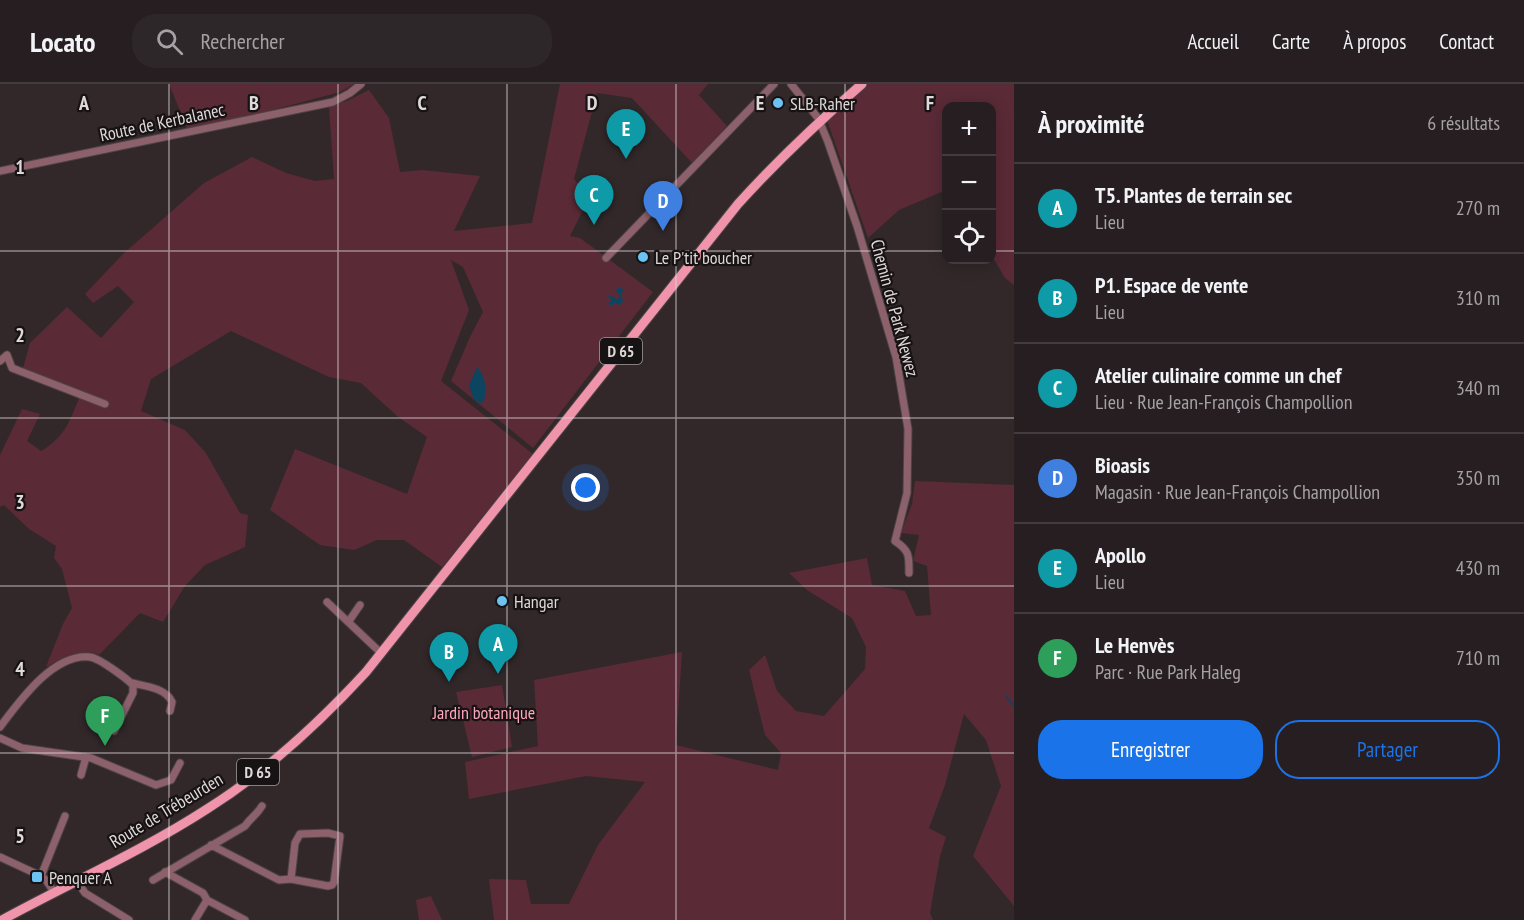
<!DOCTYPE html>
<html lang="fr">
<head>
<meta charset="utf-8">
<style>
	:root { --surface:#261e20; --page:#2e2729; --text:#f1f3f6; --muted:#a4a2a5; --line:#423c3e; --accent:#1a73e8 }
	body { margin:0; font-family:"PT Sans Narrow",sans-serif; background:var(--page); color:var(--text) }
	.controls { position:absolute; right:18px; top:18px; display:grid; overflow:hidden; border-radius:12px; box-shadow:0 3px 15px #0003 }
	.controls button { width:54px; height:54px; display:grid; place-items:center; padding:0; border:0; border-bottom:2px solid var(--line); background:var(--surface); color:var(--text); font:30px sans-serif }
	.you { position:absolute; left:586px; top:404px; width:21px; height:21px; margin:-15px; border:4px solid #fff; border-radius:50%; background:#1a73e8; box-shadow:0 0 0 9px #1a73e833 }
	.badge { display:grid; place-items:center; width:39px; height:39px; border-radius:50%; background:var(--accent); color:#fff; font-size:20px; font-weight:700 }
	.pin { position:absolute; translate:-50% -50px; filter:drop-shadow(0 2px 3px #0008) }
	.pin::after { content:''; position:absolute; top:32px; width:21px; height:18px; background:inherit; clip-path:polygon(0 0,100% 0,50% 100%) }
	.list { margin:0; padding:0; list-style:none }
	h2 { display:flex; justify-content:space-between; align-items:center; height:78px; margin:0; padding:0 24px; font-size:26px }
	h2 small { font-size:20px; font-weight:400; color:var(--muted) }
	.list li { display:grid; grid-template-columns:39px 1fr auto; gap:18px; align-items:center; box-sizing:border-box; height:90px; padding:0 24px; border-top:2px solid var(--line) }
	.list b { display:block; font-size:22px; white-space:nowrap }
	.list p { margin:0; font-size:20px; white-space:nowrap; color:var(--muted) }
	.list em { font-size:20px; font-style:normal; color:var(--muted) }
	.actions { display:flex; gap:12px; padding:18px 24px }
	.actions a { flex:1; padding:14px 0; border:2px solid var(--accent); border-radius:24px; text-align:center; font-size:21px; color:var(--accent) }
	.actions .main { background:var(--accent); color:#fff }
	.icon { flex:none; width:33px; height:33px; fill:none; stroke:currentColor; stroke-width:2; stroke-linecap:round; stroke-linejoin:round }
	.map { position:relative; flex:none; width:1014px; height:836px; overflow:hidden }
	header { display:flex; align-items:center; gap:36px; box-sizing:border-box; height:84px; padding:0 30px; background:var(--surface); border-bottom:2px solid var(--line) }
	header strong { font-size:28px }
	nav { display:flex; gap:33px; margin-inline-start:auto; font-size:21px }
	.search { width:420px; height:54px; background:var(--page); display:flex; align-items:center; gap:15px; box-sizing:border-box; padding:0 21px; border-radius:24px; color:var(--muted); font-size:22px }
	main { display:flex }
	aside { flex:1; background:var(--surface) }
	.map>svg:first-child { display:block }
	.green { fill:#5a2a37 }
	.water { fill:#0b455f }
	.lines { fill:none; stroke-linecap:round; stroke-linejoin:round }
	.stream { stroke:#0b455f; stroke-width:1.5 }
	.minor-casing { stroke:#4e4446; stroke-width:9 }
	.major-casing { stroke:#4e4446; stroke-width:11 }
	.minor { stroke:#8d616b; stroke-width:7 }
	.major { stroke:#ef94aa; stroke-width:9 }
	.grid { fill:none; stroke:#dfd9da; stroke-width:1.5; stroke-opacity:0.55 }
	.poi-dot { fill:#6cc3f2; stroke:#171213; stroke-width:2 }
	.labels { text-anchor:middle; dominant-baseline:central; stroke-width:4.5; stroke-linejoin:round; paint-order:stroke }
	.shield { fill:#171213; stroke:#a39d9e; stroke-width:1.5 }
	.shield-label { font-size:16px; font-weight:bold; fill:#dfd9da }
	.poi-label { font-size:18px; fill:#dfd9da; stroke:#171213; text-anchor:start }
	.street-label { font-size:18px; fill:#dfd9da; stroke:#171213 }
	.park-label { font-size:18px; fill:#fca8bc; stroke:#171213 }
	.grid-label { font-size:20px; text-anchor:middle; font-weight:bold; fill:#dfd9da; stroke:#171213; stroke-width:4.5; stroke-linejoin:round; paint-order:stroke }
</style>
</head>
<body>
<header>
<strong>Locato</strong>
<div class="search"><svg class="icon" aria-label="search" viewBox="0 0 24 24"><circle cx="10" cy="10" r="6"/><path d="M15 15l6 6"/></svg>Rechercher</div>
<nav><a>Accueil</a><a>Carte</a><a>À propos</a><a>Contact</a></nav>
</header>
<main>
<div class="map">
<svg width="1014" height="836" viewBox="0 0 1014 836">
	<rect width="100%" height="100%" fill="#32282a"/>
	<!-- green -->
	<path class="green" d="M169 0H354L340 8 232 37 187 44Z
		M560 0H708L699 11 727 42 692 79 632 14 597 9 574 95 590 112 570 152 580 154 653 208 533 364 451 297 470 253 483 228 463 183 451 176 469 226 441 297 533 370 442 483 404 456H377L354 466 320 461 270 426 295 365 407 410 427 353 397 332 361 299 329 293 231 247 151 295 141 327 185 346 206 369 240 429 248 431 245 463 205 481 185 502 163 538 140 529 99 571C83 562 60 575 46 583L63 540 72 524 62 485 54 474 56 462 29 445 4 421 0 423V371L22 325 40 330 27 357 41 367C66 352 69 338 80 312L22 288 30 259 67 223 101 254 134 218 118 202 93 219 85 210 123 170 204 99 252 73 286 89 315 97 334 95 329 23 347 17 369 6 389 34 400 88 422 86 480 92 454 147 532 139Z
		M868 0H1014V201L1005 194 992 172V22H946V106L899 126 868 154 827 36Z
		M915 397 1014 401V822L973 772 1001 702 986 656 964 630 945 701 929 744 946 753 940 772 930 829 933 836H494L489 795 526 796 531 820H569L598 761 645 698 586 692 469 715 465 678 538 662 534 596 682 568 676 661 778 686 781 669 765 651 749 586 765 571 777 607 796 627 824 632 865 585 866 563 852 534 807 506 789 489 867 474 872 501 905 507 916 532 931 531 927 482 913 477 919 451 901 449 912 420Z
		M502 601 512 663 472 673 456 608Z
		M431 812 442 836H419L416 816Z"/>
	<!-- water -->
	<path class="water" d="M619 203 624 206 621 210 623 218 619 221 613 218V221H610L608 219 612 216 608 212 611 211 617 216 620 211 616 207Z
		M477 283C485 292 488 307 483 318L480 319 474 316 469 302Z"/>
	<g class="lines">
		<!-- stream -->
		<path class="stream" d="M1006 612 1014 622"/>
		<!-- minor casing -->
		<g class="minor-casing">
			<path id="minor" d="M791 0 818 34 828 58 857 142 896 273 908 345 907 409 895 457C910 467 909 472 909 489
				M0 87 333 18 350 9 361 0
				M606 174 774 0
				M0 277 7 271 12 284 105 320
				M327 518 381 569
				M349 537 360 521
				M132 599C145 602 166 604 172 618L170 627
				M0 643C19 618 53 569 90 573 99 574 126 594 133 601V609L114 647
				M0 654 22 664 91 674 156 701 171 696 180 679
				M81 691 86 673
				M211 761 279 796 291 795 328 802 332 801 334 798 340 752 328 749 300 750 295 759 291 795
				M0 773 41 792 46 796 54 808
				M165 788 203 809 207 816
				M41 792 65 732
				M153 796 245 742C251 733 256 732 262 722
				M77 797 85 809 129 836
				M207 816 245 836
				M195 836 207 816"/>
		</g>
		<!-- major casing -->
		<g class="major-casing">
			<path id="major" d="M2 836C70 799 142 767 207 725 266 688 319 639 366 588L738 120C777 77 818 38 862 0"/>
		</g>
		<!-- minor -->
		<use href="#minor" class="minor"/>
		<!-- major -->
		<use href="#major" class="major"/>
	</g>
	<!-- grid -->
	<path class="grid" d="M169 0V836M338 0V836M507 0V836M676 0V836M845 0V836M0 167H946M992 167H1014M0 334H1014M0 502H1014M0 669H1014"/>
	<!-- markers -->
	<g class="poi-dot">
		<circle cx="778" cy="19" r="6"/>
		<circle cx="643" cy="173" r="6"/>
		<circle cx="502" cy="517" r="6"/>
		<rect x="31" y="787" width="12" height="12" rx="3"/>
	</g>
	<g class="labels">
		<!-- shield labels -->
		<g class="shield">
			<rect x="600" y="254" width="42" height="26" rx="4.5"/>
			<rect x="237" y="675" width="42" height="26" rx="4.5"/>
		</g>
		<g class="shield-label">
			<text x="621" y="267">D 65</text>
			<text x="258" y="688">D 65</text>
		</g>
		<!-- poi labels -->
		<g class="poi-label">
			<text x="790" y="19">SLB-Raher</text>
			<text x="655" y="173">Le P'tit boucher</text>
			<text x="514" y="517">Hangar</text>
			<text x="49" y="793">Penquer A</text>
		</g>
		<!-- street labels -->
		<g class="street-label">
			<text transform="translate(162 38) rotate(-12)">Route de Kerbalanec</text>
			<text transform="translate(895 224) rotate(75)">Chemin de Park Newez</text>
			<text transform="translate(166 726) rotate(-31)">Route de Trébeurden</text>
		</g>
		<!-- park labels -->
		<g class="park-label">
			<text x="484" y="628">Jardin botanique</text>
		</g>
	</g>
	<g class="grid-label">
		<text x="84" y="26">A</text>
		<text x="254" y="26">B</text>
		<text x="422" y="26">C</text>
		<text x="592" y="26">D</text>
		<text x="760" y="26">E</text>
		<text x="930" y="26">F</text>
		<text x="20" y="90">1</text>
		<text x="20" y="258">2</text>
		<text x="20" y="425">3</text>
		<text x="20" y="592">4</text>
		<text x="20" y="759">5</text>
	</g>
</svg>
<div class="controls">
<button>+</button>
<button>−</button>
<button><svg class="icon" aria-label="locate" viewBox="0 0 24 24"><circle cx="12" cy="12" r="6"/><path d="M12 2v4M12 18v4M2 12h4M18 12h4"/></svg></button>
</div>
<div class="you"></div>
<div class="pin badge" style="left:498px;top:590px;background:#0f9aa8">A</div>
<div class="pin badge" style="left:449px;top:598px;background:#0f9aa8">B</div>
<div class="pin badge" style="left:594px;top:141px;background:#0f9aa8">C</div>
<div class="pin badge" style="left:663px;top:147px;background:#3f7fe0">D</div>
<div class="pin badge" style="left:626px;top:75px;background:#0f9aa8">E</div>
<div class="pin badge" style="left:105px;top:662px;background:#2e9e5b">F</div>
</div>
<aside>
<h2>À proximité<small>6 résultats</small></h2>
<ul class="list">
<li><span class="badge" style="background:#0f9aa8">A</span><div><b>T5. Plantes de terrain sec</b><p>Lieu</p></div><em>270 m</em></li>
<li><span class="badge" style="background:#0f9aa8">B</span><div><b>P1. Espace de vente</b><p>Lieu</p></div><em>310 m</em></li>
<li><span class="badge" style="background:#0f9aa8">C</span><div><b>Atelier culinaire comme un chef</b><p>Lieu · Rue Jean-François Champollion</p></div><em>340 m</em></li>
<li><span class="badge" style="background:#3f7fe0">D</span><div><b>Bioasis</b><p>Magasin · Rue Jean-François Champollion</p></div><em>350 m</em></li>
<li><span class="badge" style="background:#0f9aa8">E</span><div><b>Apollo</b><p>Lieu</p></div><em>430 m</em></li>
<li><span class="badge" style="background:#2e9e5b">F</span><div><b>Le Henvès</b><p>Parc · Rue Park Haleg</p></div><em>710 m</em></li>
</ul>
<div class="actions"><a class="main">Enregistrer</a><a>Partager</a></div>
</aside>
</main>
</body>
</html>
